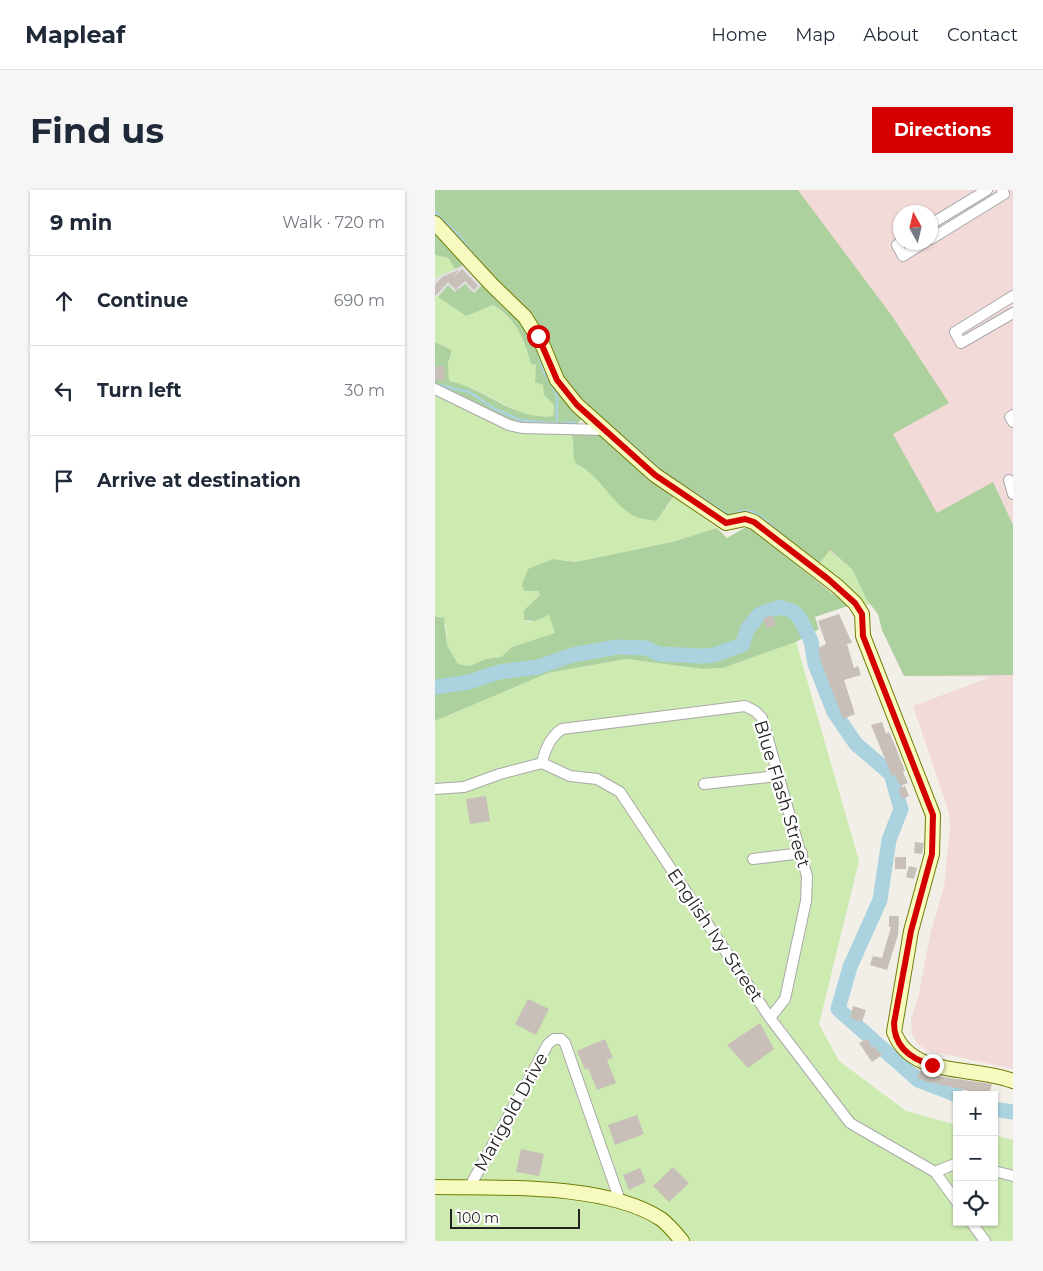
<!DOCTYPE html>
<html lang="en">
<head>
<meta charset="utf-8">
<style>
	:root { --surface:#fff; --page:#f6f6f7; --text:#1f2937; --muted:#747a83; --line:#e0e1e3; --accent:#d40000 }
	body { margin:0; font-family:Montserrat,sans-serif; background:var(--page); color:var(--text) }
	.controls { position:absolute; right:15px; bottom:15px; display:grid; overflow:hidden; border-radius:0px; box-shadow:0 1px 4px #0004 }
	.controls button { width:45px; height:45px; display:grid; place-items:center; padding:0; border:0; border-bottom:1px solid var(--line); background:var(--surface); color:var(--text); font:25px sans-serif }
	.compass { position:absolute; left:458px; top:15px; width:45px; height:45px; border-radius:50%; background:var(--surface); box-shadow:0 1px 4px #0004; rotate:352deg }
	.scale { position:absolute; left:15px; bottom:12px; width:130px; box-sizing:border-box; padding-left:5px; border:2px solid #222; border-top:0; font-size:14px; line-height:18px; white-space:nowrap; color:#222; -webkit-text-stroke:4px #fff; paint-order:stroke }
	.stop { position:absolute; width:15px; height:15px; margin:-11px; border:4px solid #d40000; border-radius:50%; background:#fff }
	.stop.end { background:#d40000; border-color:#fff; box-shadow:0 1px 5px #0008 }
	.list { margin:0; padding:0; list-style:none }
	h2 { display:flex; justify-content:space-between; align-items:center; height:65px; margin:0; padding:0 20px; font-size:21px }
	h2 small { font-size:16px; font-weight:400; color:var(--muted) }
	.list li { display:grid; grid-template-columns:32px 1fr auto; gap:15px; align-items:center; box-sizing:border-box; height:90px; padding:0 20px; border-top:1px solid var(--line) }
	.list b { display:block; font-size:19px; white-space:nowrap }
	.list em { font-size:16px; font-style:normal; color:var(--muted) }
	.icon { flex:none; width:28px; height:28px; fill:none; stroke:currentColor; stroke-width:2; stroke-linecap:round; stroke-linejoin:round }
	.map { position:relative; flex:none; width:578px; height:1051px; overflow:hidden; border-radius:0px }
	header { display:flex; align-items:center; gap:30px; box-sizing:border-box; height:70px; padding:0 25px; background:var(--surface); border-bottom:1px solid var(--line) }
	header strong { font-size:24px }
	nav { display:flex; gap:28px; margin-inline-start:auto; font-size:18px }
	.intro { display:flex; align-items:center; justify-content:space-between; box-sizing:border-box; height:120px; padding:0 30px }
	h1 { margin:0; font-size:35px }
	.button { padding:12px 22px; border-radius:0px; background:var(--accent); color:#fff; font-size:18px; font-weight:700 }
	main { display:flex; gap:30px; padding:0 30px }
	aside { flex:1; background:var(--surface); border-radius:0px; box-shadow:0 1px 4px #0004 }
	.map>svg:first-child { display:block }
	.residential { fill:#e0dfdf }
	.commercial { fill:#f2dad9; fill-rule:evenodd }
	.grass { fill:#cdebb0 }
	.forest { fill:#add19e }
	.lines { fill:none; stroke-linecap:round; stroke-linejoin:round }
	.stream { stroke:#aad3df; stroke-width:2.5 }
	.river { stroke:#aad3df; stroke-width:15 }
	.building { fill:#c7bfb8 }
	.street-casing { stroke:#a9a9a9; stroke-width:12 }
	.secondary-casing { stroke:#707d05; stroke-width:16 }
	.street { stroke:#fff; stroke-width:10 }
	.secondary { stroke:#f7fabf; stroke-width:14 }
	.route { stroke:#d40000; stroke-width:6 }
	.labels { text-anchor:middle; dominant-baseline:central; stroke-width:4.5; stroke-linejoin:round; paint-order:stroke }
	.street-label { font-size:18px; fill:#222; stroke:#fff }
</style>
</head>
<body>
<header>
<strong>Mapleaf</strong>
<nav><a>Home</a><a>Map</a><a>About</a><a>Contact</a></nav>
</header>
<div class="intro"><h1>Find us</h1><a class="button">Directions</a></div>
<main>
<aside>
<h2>9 min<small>Walk · 720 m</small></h2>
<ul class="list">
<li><svg class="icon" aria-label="ahead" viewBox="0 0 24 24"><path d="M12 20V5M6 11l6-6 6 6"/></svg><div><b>Continue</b></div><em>690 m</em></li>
<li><svg class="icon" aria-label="left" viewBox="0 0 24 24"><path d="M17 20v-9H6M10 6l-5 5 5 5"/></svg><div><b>Turn left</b></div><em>30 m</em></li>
<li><svg class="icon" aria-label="arrive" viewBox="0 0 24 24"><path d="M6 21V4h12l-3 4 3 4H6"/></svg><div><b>Arrive at destination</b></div></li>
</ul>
</aside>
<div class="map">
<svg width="578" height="1051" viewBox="0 0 578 1051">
	<rect width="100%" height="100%" fill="#f2efe9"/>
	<!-- residential -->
	<path class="residential" d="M31 74 49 93 39 103 20 102 13 95 3 107 0 105V88Z"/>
	<!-- commercial -->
	<path class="commercial" d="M7 0H578V879L490 860 482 853 477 844 476 829 484 804 495 745 509 697 515 637 514 623 478 516 556 487 469 486 447 440 443 424 432 410ZM466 22H496V52H466Z"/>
	<!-- grass -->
	<path class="grass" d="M0 65 13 68 20 79 0 88Z
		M0 105 31 126 58 115C84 130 95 159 104 185 109 197 109 205 119 215L118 227 92 226 39 199 14 191 13 173 17 160 0 152Z
		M0 203 136 244 140 252 141 274 156 282 181 311 232 318 239 306 282 338 237 352 160 368 140 372 128 370 89 388V400L103 401 105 405 89 420V430L94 432 115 425 121 443 77 457 66 467 50 469 35 476 23 474 12 455 11 435 5 426H0Z
		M393 360 417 379 435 413 429 418 382 376Z
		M361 452 424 671 384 834 404 871 471 921 522 935V1032H559V945L578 950V1051H0V531L113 483 191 469 268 479 288 478Z"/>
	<!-- forest -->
	<path class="forest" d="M0 0H363L457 126 514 213 458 244 502 323 558 292 578 335V485L469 486 447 440 443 424 432 410 417 379 395 360 382 376 316 324 296 329 226 284 135 203 116 170 0 28Z
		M0 37 31 74 20 79 13 68 0 65Z
		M49 93 88 130 106 165 110 183 121 198 149 226 139 238 77 232 0 197V152L17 160 13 173 14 191C51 198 79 231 118 226L119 215 109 205 108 195 100 192 101 175 96 174C90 150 81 128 58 115L31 126 3 107 13 95 20 102 30 94 39 103Z
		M136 244H166L220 293 239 306 221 331C214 329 205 329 199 326 175 313 166 285 141 274 136 264 141 255 136 244Z
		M313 336 413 416 380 427 384 439 361 452 288 478 268 479 191 469 113 483 0 531V426L9 428 12 455 23 474 35 476 50 469 66 467 77 457 120 443 114 425 100 431 89 430V420L105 405 103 401H89L87 394 93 379 118 369 140 372 160 368 237 352 282 338 292 348Z"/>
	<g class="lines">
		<!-- stream -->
		<path class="stream" d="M0 22 24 46 41 68
			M25 70 47 93
			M77 106 95 123
			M103 162 108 180 122 205V233
			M0 194 34 202 60 219 85 230 124 234 139 232
			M186 245 228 282 295 326
			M301 323C318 313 336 336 348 346
			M362 357 379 370
			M391 379 416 400"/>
		<!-- river -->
		<path class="river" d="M0 497 34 492 64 482 103 477 137 465 182 457 211 458 224 464 268 466 279 465 307 455 313 438 325 424 345 417 357 421 365 428 376 451 380 474 399 522 421 554 456 584 466 619 454 650 445 710 415 777 403 819 483 890 522 905
			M559 919 578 922"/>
	</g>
	<!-- building -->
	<path class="building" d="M27 79 43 96 39 100 30 91 22 98 24 103 13 92 0 106V95L7 87 24 80 18 88Z
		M9 176 10 190 0 191V177Z
		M404 424 417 453 412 454 419 478 423 476 426 485 409 490 420 524 408 529 386 472 383 458 391 454 383 431Z
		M338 425 341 435 332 439 328 428Z
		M447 532 451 544 454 542 459 553 470 581 468 582 473 593 465 596 460 585 457 586 436 535Z
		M470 596 474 606 467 609 463 599Z
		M51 606 55 631 35 634 31 609Z
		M480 652 489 653 487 664 479 663Z
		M460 667H471V679H460Z
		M474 676 482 678 479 689 471 687Z
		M454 726H464L463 745 452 780 435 775 438 766 447 768 456 737H454Z
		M93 809 114 819 101 845 80 834Z
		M418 816 431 820 427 832 415 828Z
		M325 833 339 859 313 878 292 855Z
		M170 849 178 868 172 870 181 893 162 900 153 878 150 880 142 861Z
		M433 849 437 858 439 856 447 865 437 872 424 853Z
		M486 880 508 887 557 894 554 905 493 892 482 888Z
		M202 925 209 944 180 955 173 935Z
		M86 959 109 964 104 986 81 982Z
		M238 977 254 993 234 1012 218 996Z
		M205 978 211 992 194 1000 188 985Z"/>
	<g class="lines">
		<!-- street casing -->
		<g class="street-casing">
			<path id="street" d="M496 34 552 0
				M496 49 569 4 567 0
				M466 52 462 55 468 66 490 52
				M578 106 520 142 526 153 578 123
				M0 199 74 235 87 238 170 240
				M578 225 575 227 578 232
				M574 290 578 304
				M107 573C110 559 115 547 127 539L310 516 320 521 327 528 372 686 371 711 350 809 335 828
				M269 594 342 586
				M0 599 29 597 65 584 107 573 135 586 162 589 185 602 335 828 415 933 500 982 522 1012
				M318 669 367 663
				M559 981 578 986
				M500 982 522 973
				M34 998 113 854 119 849H126L130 853 185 1011
				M536 1032 550 1051"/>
		</g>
		<!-- secondary casing -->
		<g class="secondary-casing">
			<path id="secondary" d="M0 33 56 94 90 127 108 156 122 190 142 215 220 285 291 333 310 329 319 332 402 396 420 413 427 424 428 446 498 625 497 664 476 741 459 842C477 889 538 875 578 891
				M0 997C65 998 171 993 226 1029 234 1035 241 1044 247 1051"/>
		</g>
		<!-- street -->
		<use href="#street" class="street"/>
		<!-- secondary -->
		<use href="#secondary" class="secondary"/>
	</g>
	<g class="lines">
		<!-- route -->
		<path class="route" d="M103 146 122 190 142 215 220 285 291 333 310 329 319 332 393 389 420 413 427 424 428 446 498 625 497 664 476 741 459 833C459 857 476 869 497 875"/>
	</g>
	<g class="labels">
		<!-- street labels -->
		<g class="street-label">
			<text transform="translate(347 604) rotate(73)">Blue Flash Street</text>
			<text transform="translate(280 745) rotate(56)">English Ivy Street</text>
			<text transform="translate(76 922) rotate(-61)">Marigold Drive</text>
		</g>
	</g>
</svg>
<div class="controls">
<button>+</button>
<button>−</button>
<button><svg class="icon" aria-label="locate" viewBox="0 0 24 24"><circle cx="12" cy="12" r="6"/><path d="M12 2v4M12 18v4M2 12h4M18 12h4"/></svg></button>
</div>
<svg class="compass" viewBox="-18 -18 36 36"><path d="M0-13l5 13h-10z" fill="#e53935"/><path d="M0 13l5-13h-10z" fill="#747a83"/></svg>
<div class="scale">100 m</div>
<div class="stop" style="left:103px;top:146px"></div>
<div class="stop end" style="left:497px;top:875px"></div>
</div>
</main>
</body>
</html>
